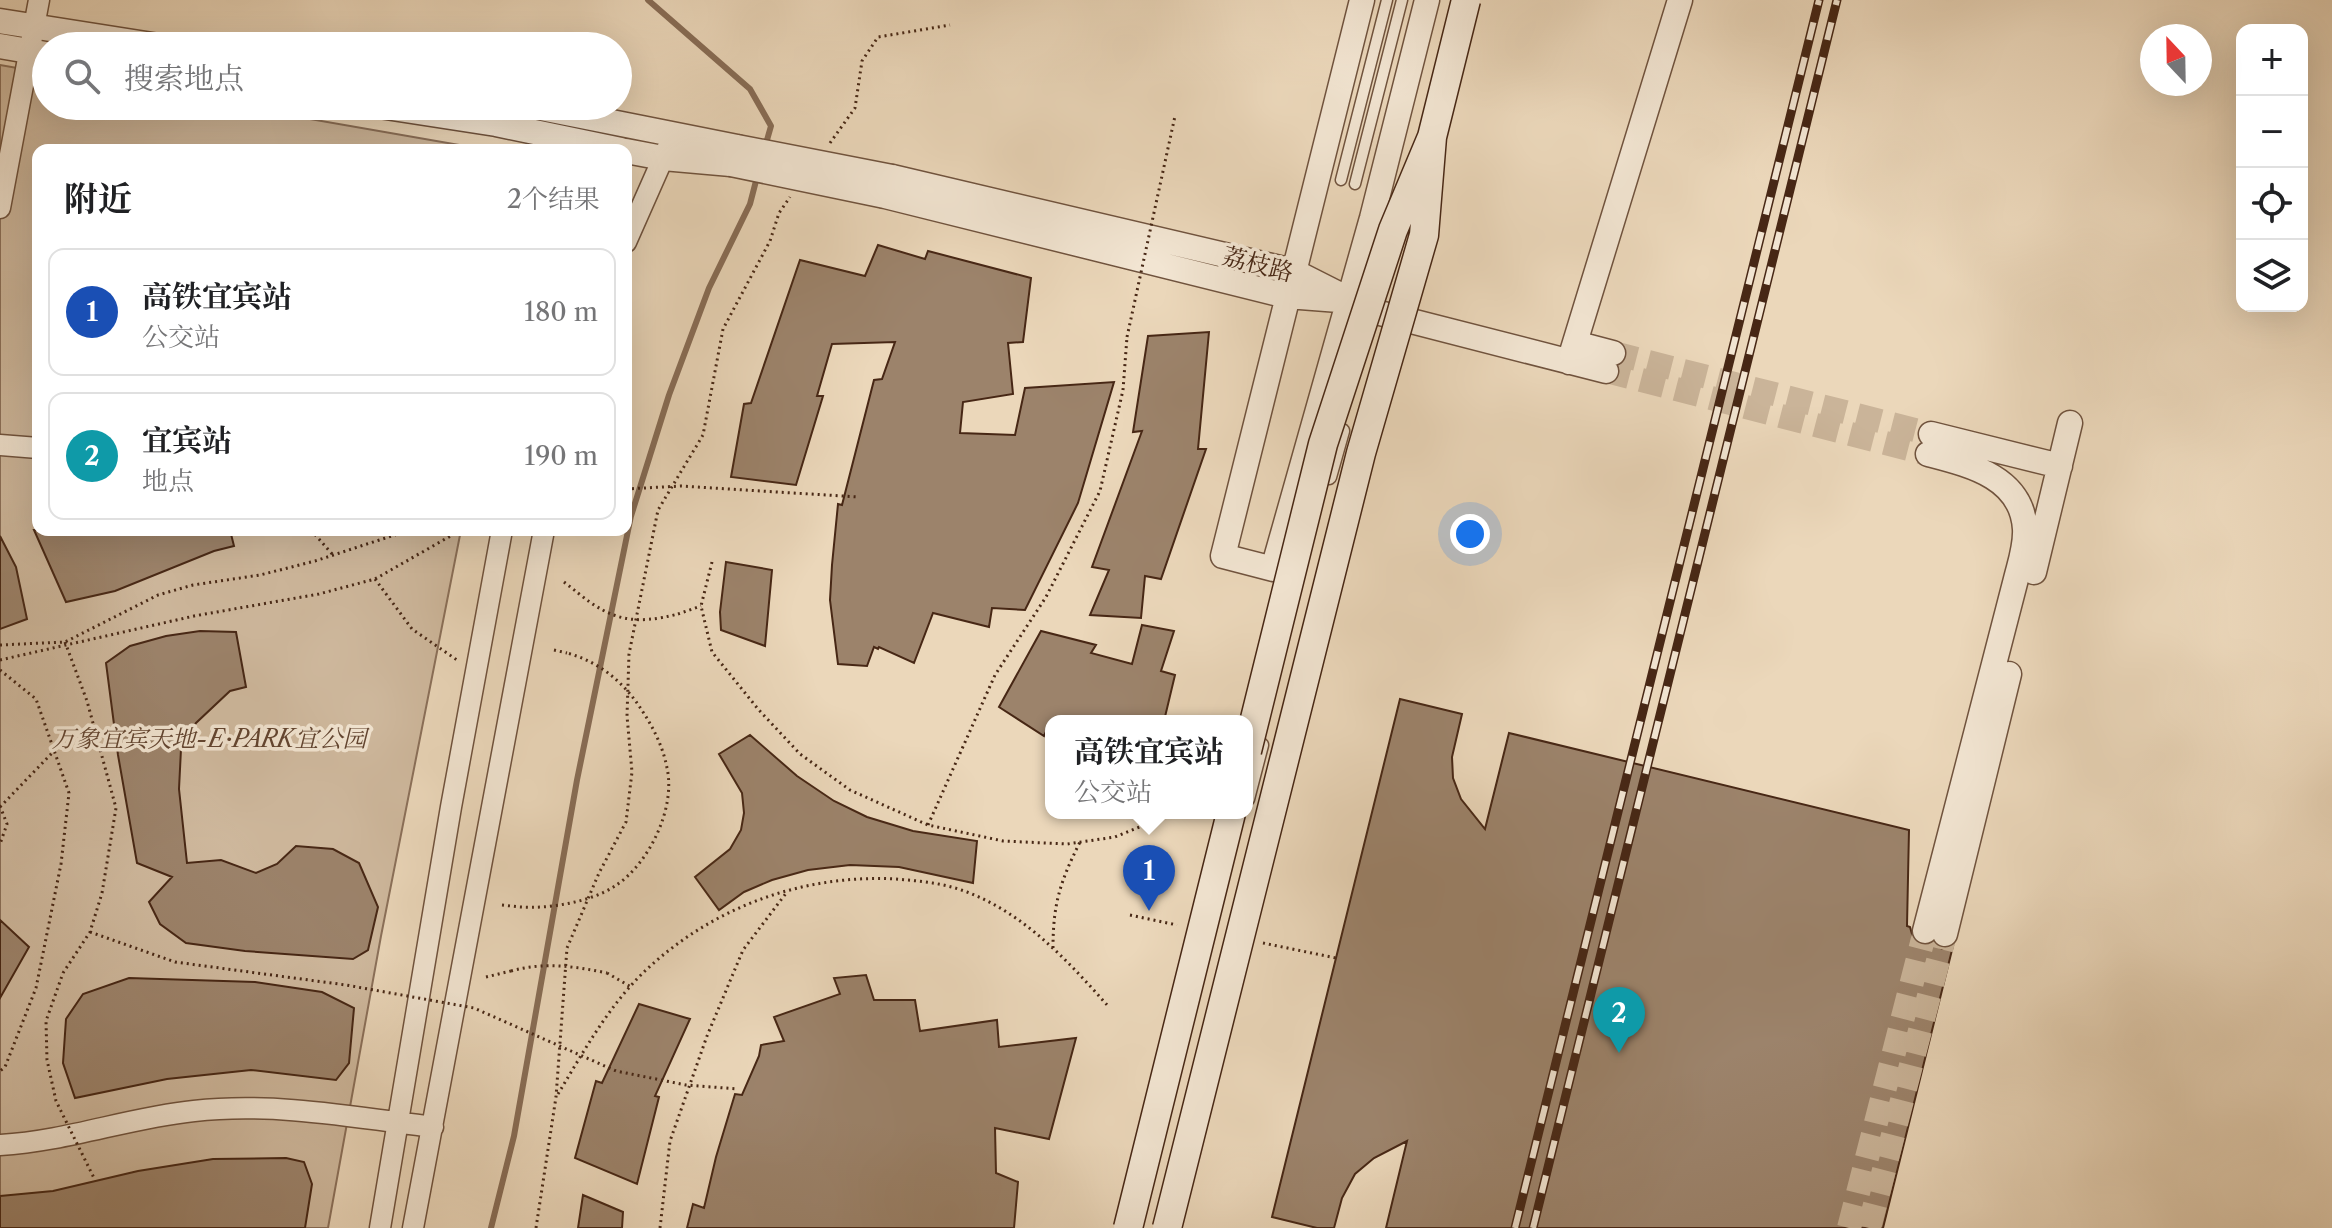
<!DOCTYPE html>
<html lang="zh">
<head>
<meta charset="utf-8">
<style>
	:root { --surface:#fff; --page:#f2f2f2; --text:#202124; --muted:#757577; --line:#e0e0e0; --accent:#8f2418 }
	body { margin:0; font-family:"Libre Caslon Text","Noto Serif SC",serif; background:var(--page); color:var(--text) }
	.controls { position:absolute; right:24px; top:24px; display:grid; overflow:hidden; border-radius:16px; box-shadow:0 8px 32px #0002 }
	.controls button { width:72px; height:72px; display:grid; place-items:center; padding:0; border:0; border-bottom:2px solid var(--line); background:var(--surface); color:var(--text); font:40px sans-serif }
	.compass { position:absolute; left:2140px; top:24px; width:72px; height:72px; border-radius:50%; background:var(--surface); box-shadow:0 8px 32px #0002; rotate:338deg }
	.you { position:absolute; left:1470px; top:534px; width:28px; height:28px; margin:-20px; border:6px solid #fff; border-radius:50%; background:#1a73e8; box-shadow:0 0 0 12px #1a73e833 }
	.badge { display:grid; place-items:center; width:52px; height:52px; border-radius:50%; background:var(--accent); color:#fff; font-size:26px; font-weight:700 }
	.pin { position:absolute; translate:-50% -66px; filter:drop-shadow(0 2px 4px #0008) }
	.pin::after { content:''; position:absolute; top:42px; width:28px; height:24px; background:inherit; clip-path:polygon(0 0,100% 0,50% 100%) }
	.popup { position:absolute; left:1045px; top:715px; width:208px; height:104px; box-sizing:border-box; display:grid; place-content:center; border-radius:16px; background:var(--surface); filter:drop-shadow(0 2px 6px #0005); font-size:26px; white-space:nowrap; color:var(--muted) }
	.popup b { font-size:30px; color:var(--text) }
	.popup::after { content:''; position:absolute; left:50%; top:100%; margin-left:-16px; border:16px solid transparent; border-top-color:var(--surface) }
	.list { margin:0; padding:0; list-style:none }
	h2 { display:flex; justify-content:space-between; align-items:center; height:104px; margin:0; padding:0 32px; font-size:34px }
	h2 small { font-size:26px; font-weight:400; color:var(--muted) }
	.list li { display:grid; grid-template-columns:52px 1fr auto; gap:24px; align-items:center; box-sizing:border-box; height:128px; margin:0 16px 16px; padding:0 16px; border:2px solid var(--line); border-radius:16px }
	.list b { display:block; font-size:30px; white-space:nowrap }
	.list p { margin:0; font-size:26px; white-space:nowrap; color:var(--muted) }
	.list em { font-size:26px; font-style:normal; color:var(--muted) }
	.icon { flex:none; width:44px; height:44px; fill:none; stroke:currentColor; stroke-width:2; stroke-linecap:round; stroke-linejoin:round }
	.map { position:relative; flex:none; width:2332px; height:1228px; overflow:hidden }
	.search { position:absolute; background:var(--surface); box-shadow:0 8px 32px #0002; left:32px; top:32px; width:600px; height:88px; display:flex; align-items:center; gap:20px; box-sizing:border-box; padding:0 28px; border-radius:44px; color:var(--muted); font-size:30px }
	.panel { position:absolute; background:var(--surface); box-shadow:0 8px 32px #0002; left:32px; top:144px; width:600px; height:392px; border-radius:16px }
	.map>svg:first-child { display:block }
	.green { fill:#cfb99e; stroke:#8b705a; stroke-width:2 }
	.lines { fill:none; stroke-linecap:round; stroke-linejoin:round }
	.stream { stroke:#886d56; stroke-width:6 }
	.building { fill:#9c836b; stroke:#472715; stroke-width:2 }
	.tertiary-tunnel { stroke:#cab499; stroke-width:24; stroke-dasharray:24 12; stroke-linecap:butt }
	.service-casing { stroke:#70533e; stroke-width:13 }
	.pedestrian-casing { stroke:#70533e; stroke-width:17 }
	.minor-casing { stroke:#70533e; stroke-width:23 }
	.tertiary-casing { stroke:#70533e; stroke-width:27 }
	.path { stroke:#472715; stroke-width:3; stroke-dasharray:2 4; stroke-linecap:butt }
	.service { stroke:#f2e5d2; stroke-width:10 }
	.pedestrian { stroke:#f2e5d2; stroke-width:14 }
	.minor { stroke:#f2e5d2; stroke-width:20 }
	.tertiary { stroke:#f2e5d2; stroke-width:24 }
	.rail-casing { stroke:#472715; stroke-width:9 }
	.rail { stroke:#f2e5d2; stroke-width:6; stroke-dasharray:18; stroke-linecap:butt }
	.tertiary-bridge-casing { stroke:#70533e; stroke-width:27; stroke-linecap:butt }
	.secondary-bridge-casing { stroke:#472715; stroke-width:31; stroke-linecap:butt }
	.path-bridge { stroke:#472715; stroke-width:3; stroke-dasharray:2 4; stroke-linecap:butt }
	.tertiary-bridge { stroke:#f2e5d2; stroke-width:24 }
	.secondary-bridge { stroke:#f2e5d2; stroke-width:28 }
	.labels { text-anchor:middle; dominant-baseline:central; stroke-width:7; stroke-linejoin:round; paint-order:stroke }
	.street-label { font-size:24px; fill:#472715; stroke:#f2e5d2 }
	.park-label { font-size:24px; font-style:italic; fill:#624430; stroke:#f2e5d2 }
</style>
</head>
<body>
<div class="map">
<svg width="2332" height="1228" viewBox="0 0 2332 1228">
	<rect width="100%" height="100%" fill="#ebd7ba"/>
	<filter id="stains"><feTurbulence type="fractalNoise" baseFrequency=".0025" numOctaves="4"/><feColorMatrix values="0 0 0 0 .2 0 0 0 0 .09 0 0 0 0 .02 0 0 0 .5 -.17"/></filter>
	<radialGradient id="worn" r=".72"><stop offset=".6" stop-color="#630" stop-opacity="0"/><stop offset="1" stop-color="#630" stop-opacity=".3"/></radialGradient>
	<!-- green -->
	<path class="green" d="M0 65 46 73V106H236L488 150H38V530H461L381 936 328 1228H0Z"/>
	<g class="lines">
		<!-- stream -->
		<path class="stream" d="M648 0 750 89 771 126 765 147
			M491 1228 514 1136 577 780 631 516 669 395 709 288 750 204 757 177"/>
	</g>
	<!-- building -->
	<path class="building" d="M878 245 925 259 928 251 1031 278 1023 342 1008 343 1013 394 963 402 960 433 1015 435 1025 388 1114 382 1078 503 1025 610 992 608 989 627 933 613 914 663 879 647 878 649 874 647 867 666 838 664 830 600 832 565 838 504 842 505 874 380 882 379 895 342 832 344 817 396H823L796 485 731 477 744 404 751 403 800 260 865 276Z
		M1209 332 1198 449H1206L1161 579 1145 576 1141 618 1090 615 1109 570 1092 567 1142 431 1133 432 1148 336Z
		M34 530H230L234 546 214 551 115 591 66 602Z
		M0 536 16 567 27 619 0 629Z
		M726 562 772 570 765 646 721 630 720 612Z
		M1142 625 1174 631 1161 671 1175 675 1164 721H1051L1044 736 999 707 1041 631 1096 645 1091 653 1132 664Z
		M200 631 236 632 246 687 230 691 196 723 181 749 179 789 187 863 221 860 256 873 277 864 296 846 333 849 359 863 378 907 368 950 353 959 245 951 186 943 160 924 149 902 172 877 137 863 118 755 106 663 130 646 166 636Z
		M1400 699 1462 714 1452 757 1453 778 1461 799 1485 829 1509 733 1909 830 1907 926 1910 927 1914 941 1921 945 1933 943 1942 949 1953 946 1883 1228H1386L1407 1141 1374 1158 1355 1174 1342 1198 1334 1228H1317L1272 1217Z
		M750 735 797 776 834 801 867 817 913 831 977 841 973 883 899 867 850 865 808 870 772 880 744 892 719 910 695 877 730 849 741 830 744 813 742 793 719 754Z
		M0 920 29 947 0 998Z
		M866 975 874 1000H915L920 1031 997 1020 999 1047 1076 1038 1049 1139 995 1128 996 1173 1018 1182 1014 1228H687L693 1204 704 1208 716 1157 735 1094 742 1095 759 1056 761 1045 784 1041 774 1017 840 994 834 978Z
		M129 978 255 982 322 992 354 1008 349 1063 336 1080 251 1070 167 1079 75 1098 63 1063 66 1019 83 994Z
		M639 1004 690 1019 655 1096 659 1097 637 1184 575 1158 596 1081 602 1083Z
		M286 1158 304 1162 312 1184 305 1228H0V1196L53 1191 138 1171 213 1159Z
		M583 1195 623 1212 622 1228H578Z"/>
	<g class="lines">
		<!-- tertiary-tunnel -->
		<path class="tertiary-tunnel" d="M1613 353 1931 434
			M1606 371 1928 454
			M1849 1228 1925 931
			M1869 1228 1945 934"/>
		<!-- service casing -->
		<g class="service-casing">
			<path id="service" d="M1341 180 1387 0
				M1355 184 1402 0"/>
		</g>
		<!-- pedestrian casing -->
		<g class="pedestrian-casing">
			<path id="pedestrian" d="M1329 477 1342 431
				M1247 799 1261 745"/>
		</g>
		<!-- minor casing -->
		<g class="minor-casing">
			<path id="minor" d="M0 208 39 0
				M626 242 668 147
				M0 445 38 448
				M0 1145C68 1141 127 1118 194 1111 273 1102 354 1117 433 1127
				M380 1228 451 807 502 530
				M413 1228 544 530"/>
		</g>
		<!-- tertiary casing -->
		<g class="tertiary-casing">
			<path id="tertiary" d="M1362 0 1223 556 1273 569 1372 218 1427 0
				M0 21 159 46
				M0 46 46 54
				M379 106 496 124 621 150
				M531 106 737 147
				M626 151 663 158 731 164
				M892 177 1293 271 1372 311 1606 371
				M885 196 1287 296 1339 300
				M1575 343 1613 353
				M1569 362 1680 0
				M1931 434 2060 466
				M2034 572 2070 423
				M1925 931 2016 579C2020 563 2026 546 2025 529 2022 477 1970 465 1928 454
				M1945 934 2009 674"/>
		</g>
		<!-- path -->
		<path class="path" d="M830 143 855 108 862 61 878 37 950 25
			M311 530 333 555
			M712 562 701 606 712 652 758 709 800 754 850 790 928 825 1003 841 1067 844 1115 837 1154 821
			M375 579 412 629 457 660
			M564 582 578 593
			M678 614 701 606
			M0 645 65 642 158 595 193 585 260 575 315 561 410 530
			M554 650 567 653
			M0 660 194 616 319 594 375 579 461 530
			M0 670 36 699 69 793 61 864 36 988 5 1067 0 1071
			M0 806 7 824 0 844
			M0 807 53 752
			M928 825 995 675 1046 597 1100 491 1123 390 1127 337
			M502 905 520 907
			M1130 915 1177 925
			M1263 943 1336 958
			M1053 948C1053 904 1060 882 1080 842
			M607 973 631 987
			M486 977 511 971
			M558 1094C584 1051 609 1005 646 970 713 907 803 874 896 879 920 881 944 883 967 892 1025 914 1068 961 1108 1006
			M536 1228 556 1097 567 948 599 873 626 822 632 772 627 716 629 654 658 510 703 435 723 329 770 241 779 213 790 197
			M660 1228 670 1141 707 1036 743 950 787 892"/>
		<!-- service -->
		<use href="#service" class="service"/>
		<!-- pedestrian -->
		<use href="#pedestrian" class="pedestrian"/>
		<!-- minor -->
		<use href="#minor" class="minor"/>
		<!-- tertiary -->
		<use href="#tertiary" class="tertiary"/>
		<!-- rail casing -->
		<g class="rail-casing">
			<path id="rail" d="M1515 1228 1819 0
				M1533 1228 1837 0"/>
		</g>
		<!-- rail -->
		<use href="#rail" class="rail"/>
		<!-- tertiary-bridge casing -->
		<g class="tertiary-bridge-casing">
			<path id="tertiary-bridge" d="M737 147 892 177
				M731 164 885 196"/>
		</g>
		<!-- secondary-bridge casing -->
		<g class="secondary-bridge-casing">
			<path id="secondary-bridge" d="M1247 751 1323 444 1393 230 1432 137 1466 0
				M1128 1228 1231 813
				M1167 1228 1361 453 1424 235 1432 137"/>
		</g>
		<!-- path-bridge -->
		<path class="path-bridge" d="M1127 337 1175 116
			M626 489 681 486 858 497
			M578 593C612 621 635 625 678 614
			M65 642 87 701 116 808 102 893 90 932 63 973 46 1021 47 1060 56 1101 95 1180
			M520 907C549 909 591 902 615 886 649 864 676 808 667 768 663 747 654 729 643 712 625 683 600 662 567 653
			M90 932 175 962 346 985 474 1008 616 1071 686 1085 738 1089
			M511 971C543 962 574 966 607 973"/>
		<!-- tertiary-bridge -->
		<use href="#tertiary-bridge" class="tertiary-bridge"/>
		<!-- secondary-bridge -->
		<use href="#secondary-bridge" class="secondary-bridge"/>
	</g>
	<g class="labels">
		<!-- street labels -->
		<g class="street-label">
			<text transform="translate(1258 264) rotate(15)">荔枝路</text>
		</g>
		<!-- park labels -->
		<g class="park-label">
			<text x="209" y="738">万象宜宾天地-E·PARK宜公园</text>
		</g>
	</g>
	<rect width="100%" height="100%" filter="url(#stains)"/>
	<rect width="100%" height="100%" fill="url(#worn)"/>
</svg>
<div class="controls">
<button>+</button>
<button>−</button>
<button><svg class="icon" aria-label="locate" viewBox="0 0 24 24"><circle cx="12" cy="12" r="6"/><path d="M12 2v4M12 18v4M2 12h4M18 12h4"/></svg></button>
<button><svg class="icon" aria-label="layers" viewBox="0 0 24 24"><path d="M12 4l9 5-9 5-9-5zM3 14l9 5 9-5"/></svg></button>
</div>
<svg class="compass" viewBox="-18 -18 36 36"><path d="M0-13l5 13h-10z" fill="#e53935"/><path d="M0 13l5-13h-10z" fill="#757577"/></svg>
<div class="you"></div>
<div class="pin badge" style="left:1149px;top:911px;background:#1a4fb4">1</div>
<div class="popup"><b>高铁宜宾站</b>公交站</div>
<div class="pin badge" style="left:1619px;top:1053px;background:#0f9aa8">2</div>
<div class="search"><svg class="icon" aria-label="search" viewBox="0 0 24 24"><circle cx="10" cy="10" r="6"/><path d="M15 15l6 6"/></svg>搜索地点</div>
<section class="panel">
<h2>附近<small>2个结果</small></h2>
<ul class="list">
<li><span class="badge" style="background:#1a4fb4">1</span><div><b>高铁宜宾站</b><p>公交站</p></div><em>180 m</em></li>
<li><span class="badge" style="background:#0f9aa8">2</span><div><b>宜宾站</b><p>地点</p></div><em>190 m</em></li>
</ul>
</section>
</div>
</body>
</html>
